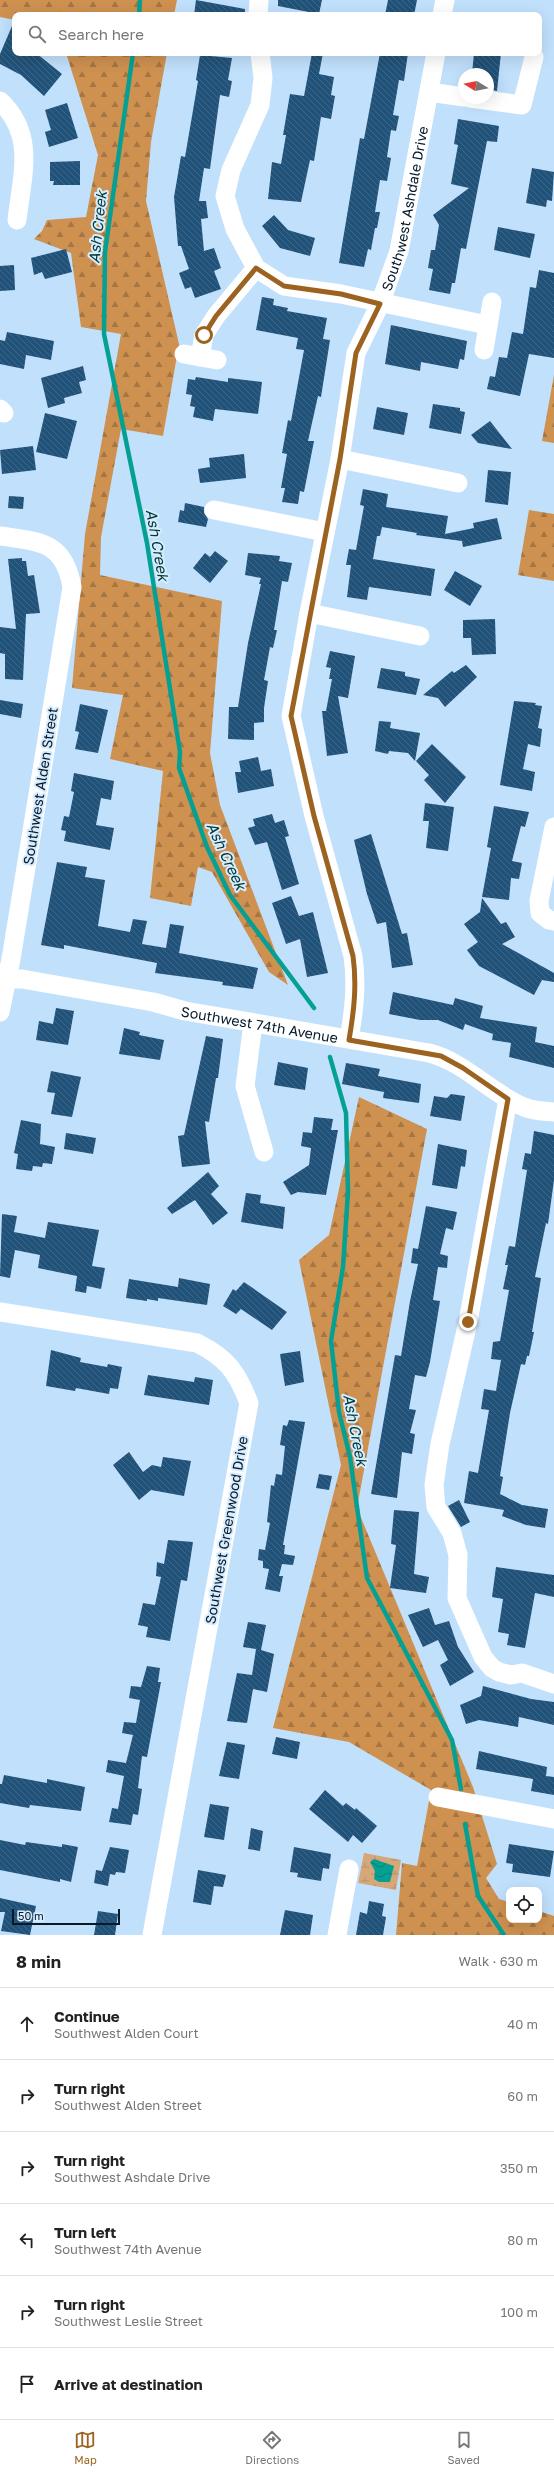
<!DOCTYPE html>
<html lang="en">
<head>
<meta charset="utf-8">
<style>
	:root { --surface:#fff; --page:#f2f2f2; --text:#222; --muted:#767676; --line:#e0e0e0; --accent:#9b631f }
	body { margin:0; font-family:"Golos Text",sans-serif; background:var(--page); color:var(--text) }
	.controls { position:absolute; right:12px; bottom:12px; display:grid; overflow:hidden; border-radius:8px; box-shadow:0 4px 16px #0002 }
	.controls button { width:36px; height:36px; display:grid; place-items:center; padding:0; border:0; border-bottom:1px solid var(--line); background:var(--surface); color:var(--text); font:20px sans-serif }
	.compass { position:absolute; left:458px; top:68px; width:36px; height:36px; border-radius:50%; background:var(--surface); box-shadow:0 4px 16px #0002; rotate:280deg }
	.scale { position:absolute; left:12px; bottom:10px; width:108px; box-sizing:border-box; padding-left:4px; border:2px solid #061a2b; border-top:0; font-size:11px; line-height:14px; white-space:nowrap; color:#061a2b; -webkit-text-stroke:3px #d7ecff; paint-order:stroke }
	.stop { position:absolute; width:12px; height:12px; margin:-9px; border:3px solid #9b631f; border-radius:50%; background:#fff }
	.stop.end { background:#9b631f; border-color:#fff; box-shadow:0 1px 4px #0008 }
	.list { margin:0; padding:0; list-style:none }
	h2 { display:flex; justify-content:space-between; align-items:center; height:52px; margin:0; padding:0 16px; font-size:17px }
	h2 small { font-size:13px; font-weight:400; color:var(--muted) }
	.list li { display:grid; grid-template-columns:26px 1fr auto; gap:12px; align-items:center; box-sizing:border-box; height:72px; padding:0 16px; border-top:1px solid var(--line) }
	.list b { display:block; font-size:15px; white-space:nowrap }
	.list p { margin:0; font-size:13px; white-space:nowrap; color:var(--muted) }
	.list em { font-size:13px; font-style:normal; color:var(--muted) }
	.icon { flex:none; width:22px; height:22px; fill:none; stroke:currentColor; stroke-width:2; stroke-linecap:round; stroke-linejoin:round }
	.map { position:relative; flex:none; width:554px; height:1935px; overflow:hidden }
	.search { position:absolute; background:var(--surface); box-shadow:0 4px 16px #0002; left:12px; right:12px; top:12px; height:44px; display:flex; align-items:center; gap:10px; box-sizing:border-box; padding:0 14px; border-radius:8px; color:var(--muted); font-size:15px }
	.sheet { height:484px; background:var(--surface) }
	nav { display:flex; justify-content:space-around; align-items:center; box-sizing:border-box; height:56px; border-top:1px solid var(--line); background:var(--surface); font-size:11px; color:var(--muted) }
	nav a { display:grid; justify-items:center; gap:2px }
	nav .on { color:var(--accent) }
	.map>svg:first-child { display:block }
	.forest { fill:url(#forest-firs) }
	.wetland { fill:url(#wetland-marsh) }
	.water { fill:url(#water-waves) }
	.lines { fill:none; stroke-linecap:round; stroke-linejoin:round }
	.stream { stroke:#05a094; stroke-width:4.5 }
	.building { fill:url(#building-back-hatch) }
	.minor { stroke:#fff; stroke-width:19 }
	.route { stroke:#9b631f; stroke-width:5 }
	.labels { text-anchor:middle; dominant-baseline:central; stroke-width:4; stroke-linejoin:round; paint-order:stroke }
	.street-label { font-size:14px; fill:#061a2b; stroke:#d7ecff }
	.water-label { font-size:15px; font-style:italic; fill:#003a35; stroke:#d7ecff }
</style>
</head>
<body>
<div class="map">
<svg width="554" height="1935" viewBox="0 0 554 1935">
	<defs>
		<pattern id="forest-firs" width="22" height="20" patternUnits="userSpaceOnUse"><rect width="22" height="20" fill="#ce9150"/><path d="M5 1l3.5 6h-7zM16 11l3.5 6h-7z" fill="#a57643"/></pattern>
		<pattern id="wetland-marsh" width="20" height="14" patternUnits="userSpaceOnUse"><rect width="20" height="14" fill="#d6a879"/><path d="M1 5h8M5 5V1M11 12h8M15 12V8" fill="none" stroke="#b69069"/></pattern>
		<pattern id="water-waves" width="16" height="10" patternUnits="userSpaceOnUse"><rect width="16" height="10" fill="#05a094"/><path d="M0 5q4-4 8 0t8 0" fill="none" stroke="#048279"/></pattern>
		<pattern id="building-back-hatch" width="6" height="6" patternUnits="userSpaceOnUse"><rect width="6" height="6" fill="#215279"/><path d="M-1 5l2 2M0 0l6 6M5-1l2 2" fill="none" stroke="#3e6787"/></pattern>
	</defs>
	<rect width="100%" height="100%" fill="#c1e0fc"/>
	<!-- forest -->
	<path class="forest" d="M0 0H177L174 15H15V20L0 17Z
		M66 53H167L151 142 146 201 179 344 163 436 121 429 101 537 100 575 222 601 210 753 220 805 288 985 269 972 212 872 198 867 191 906 150 898 163 771 110 759 123 695 72 688 85 534 121 334 81 327 71 253 34 239 42 231 47 220 86 217 98 155Z
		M554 375V443L542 441Z
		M529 510 554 514V581L518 575Z
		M359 1097 427 1129 357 1508 473 1787 497 1864 486 1878 499 1899 509 1902V1920H539V1911L554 1916V1935H396L402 1863 417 1866 431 1790 349 1742 273 1728 341 1465 299 1260 329 1235Z"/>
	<!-- wetland -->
	<path class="wetland" d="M364 1853 401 1860 396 1890 358 1883Z"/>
	<!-- water -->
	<path class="water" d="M374 1859 394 1866 390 1882H379L374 1879 375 1871 370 1862Z"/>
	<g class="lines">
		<!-- stream -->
		<path class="stream" d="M139 15 140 0
			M133 53 105 252 104 334 147 543 180 752 179 768 207 847 230 895 314 1008
			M330 1057 346 1113 348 1192 343 1267 331 1341 339 1412 350 1457 367 1578 452 1740 461 1789
			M465 1824 478 1896 504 1935"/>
	</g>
	<!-- building -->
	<path class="building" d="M196 0 245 9V15H194Z
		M278 0H322L319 14 278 6Z
		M388 0H417L414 15H385Z
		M15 19V53H36L62 74 44 96 21 75 0 64V54Z
		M312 53H323L319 74 334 77 331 95 335 96 331 119 321 117 314 161 310 160 301 202 268 199 272 162 281 164 286 135H283L290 94 304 96Z
		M380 53H408L404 81 399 80 393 115 399 116 396 131 391 130 387 157 391 158 387 181 380 180 375 212H380L377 228H375L371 250 368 249 364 267 339 263 360 138 364 139Z
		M474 53H501L497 91 488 89V74H472Z
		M200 55 232 58 228 80 232 81 229 97 220 95 210 169 204 168 199 201H206L208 218 201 219 204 251 214 248 221 268 214 271 221 289 195 298 191 287 185 289 179 273 189 269 181 246H178L174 197 181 156 185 157 198 81 196 80Z
		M67 103 78 138 49 147 45 132 51 130 45 110Z
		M458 119 499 126 497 142 487 141 466 249 461 248 455 283H452L450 294 429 290 433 269 428 268 431 250H435L439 225 433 215 469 188 451 184 458 145 454 144Z
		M80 161V185H53L54 181H50V162Z
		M532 168 554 172 552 201 547 200 546 207 526 203Z
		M274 215 288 230 315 238 310 256 280 248 262 226Z
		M498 227 535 234 530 258 494 250Z
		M66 249 72 272 45 279 42 272 34 275 31 258Z
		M14 265 15 290 0 291V266Z
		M539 270 554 273V358L529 354 520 396 487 389 490 376 495 377 499 357 507 358 512 332 523 334 530 287 536 288Z
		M262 297 274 299 273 305 288 308 287 311 327 318 323 339 330 340 321 397 318 396 308 441H314L304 492 300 491 298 504 282 502 285 488H281L287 454 282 453 288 420 291 421 304 350 296 349 298 338 256 330Z
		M391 325 467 341 464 360 460 359 458 369 421 362 420 371 385 364Z
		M7 332 54 341 51 360 26 355 24 369 0 364V340L5 341Z
		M83 366 86 380 79 382 82 393 64 398 65 403 48 408 41 378Z
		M196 377 228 382V378L262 382 258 414 215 409 213 421 193 417 195 407 190 406 192 395 186 394 188 379 195 380Z
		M433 404 460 408V411L465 412 461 434 429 428Z
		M377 407 408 413 404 435 373 429Z
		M45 413 77 421 67 459 36 452Z
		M490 421 512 449 478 443 471 435Z
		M33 446 36 470 2 474 0 450Z
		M244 454 246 478 200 483 198 469 210 467 209 458Z
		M488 470 511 472 508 505 485 502Z
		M363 489 388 494 386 507 448 516 445 534 474 528 473 523 497 518 502 539 463 547 462 541 416 535 417 533 382 527 380 536H377L373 559 435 569 431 596 369 587 367 600 347 597 351 565H346L349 549 356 550 364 506 360 505Z
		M9 496 24 497 23 509 8 508Z
		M185 503 204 507V513L208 519 206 527 178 522 180 510 184 511Z
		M215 551 228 561 210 583 193 568 205 553 210 557Z
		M248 553 280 556 279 561 292 563 288 582 282 581 274 630H277L273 648 270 647 264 680 268 681 264 708V722L254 723V740L228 739 229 707H238L248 643 261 584H259L261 578 245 575Z
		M22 558V561H26L28 576 34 575 40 613 26 614 23 680 5 679V654L0 653V627L16 629 8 559Z
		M455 571 482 586 470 606 444 590Z
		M495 619 496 654 472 655 471 638H463V620Z
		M330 651 355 656 348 698 338 696 348 753 327 756 322 711H326L332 679H329L331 668 326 667Z
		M466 665 477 677 445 707 438 698 423 695 452 671 454 673Z
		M381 668 405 672V676L420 679 416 695 377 688Z
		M0 700 23 704 21 718 0 714Z
		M514 701 536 703 535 705 542 706 538 728 542 729 540 747 528 744 523 769 535 772 532 791 500 785Z
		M80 704 108 710 98 753 75 749 79 732 75 731Z
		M379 721 391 722 390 728 420 733 415 761 408 753 389 751 388 754 375 751Z
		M432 744 466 777 445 803 424 780 429 775 416 761Z
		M258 757 261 771 271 769 274 786 238 793 235 772H241L239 761Z
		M74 773 114 781 111 800 101 798 96 825 114 828 110 850 64 841 66 831 61 830 64 816 69 817 74 792 71 791Z
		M425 803 454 807 448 851 426 848 429 821H423Z
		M494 806 529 812 525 827 521 826 512 861 522 863 519 879 511 878 509 900 482 897 491 848 487 847Z
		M272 814 275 823 284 820 289 836 285 837 299 884 282 890 267 842 255 845 248 828 255 826 253 819Z
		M371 834 402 934 407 933 413 965 392 968 386 922 377 924 367 894 354 840Z
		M57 862 87 867 85 877 105 880 98 926 130 932 133 919 147 921 142 944 166 948 170 924 184 926 179 953 258 968 253 989 222 985 223 982 155 973 157 963 64 945V949L41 945Z
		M291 896 299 916 313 912 328 973 307 977 300 939 286 944 272 903Z
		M482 898 501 924 506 922 515 937 502 944 554 973V982L542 980 534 995 479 966 467 950 478 942 464 924 480 912Z
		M393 992 453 1005 455 998 483 1006 480 1018 537 1027 535 1042 554 1046V1068L509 1057 511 1043 492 1040 493 1034 465 1024 463 1030 438 1020H420L389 1014Z
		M56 1008 74 1011 68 1045 36 1040 39 1021 53 1024Z
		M124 1028 140 1032 139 1035 164 1040 160 1060 119 1054Z
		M206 1036 223 1039 218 1078H216L209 1122 205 1121 210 1164 182 1167 178 1136 184 1135Z
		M278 1062 308 1068 305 1090 274 1085Z
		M346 1063 380 1069 378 1076 421 1084 419 1103 383 1098 384 1092 342 1084Z
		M51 1071 81 1077 72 1117 51 1114 55 1093 47 1092Z
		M451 1094 465 1096 461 1121 430 1116 434 1096 447 1098Z
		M314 1117 333 1119 331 1130H338L326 1195 298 1192 291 1195 283 1182 309 1165 311 1148 301 1146 303 1132 312 1133Z
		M21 1120 41 1124 40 1144 55 1147 52 1164 43 1163 42 1167 33 1166 32 1171 16 1169 18 1154 14 1153Z
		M534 1131 554 1135V1180L548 1224 546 1223 535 1277 541 1278 532 1332H534L529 1356H527L525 1365 521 1364 510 1413 500 1476 503 1477 500 1494 522 1505 548 1509 545 1528 526 1525 502 1516 504 1510 464 1503 469 1471 478 1473 489 1410 481 1409 484 1389 496 1391 501 1360 491 1359 493 1342 500 1341 509 1290 503 1289 508 1265H505L509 1246 515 1247 527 1170 522 1169 525 1153 531 1154Z
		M66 1133 96 1138 93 1154 64 1149Z
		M438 1144 467 1150 465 1167 461 1166 457 1189 432 1185Z
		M208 1172 219 1186 211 1194 228 1213 213 1225 195 1200 172 1214 167 1208Z
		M246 1193 261 1195 260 1203 285 1207 283 1229 241 1222Z
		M426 1206 457 1212 453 1230 446 1228 440 1254 448 1256 447 1268 438 1267 433 1300 440 1301 430 1362 426 1377 415 1375 409 1409 416 1410 410 1433 415 1434 412 1454 402 1452 397 1498 371 1494 395 1355 401 1356 410 1301 418 1264 411 1263 413 1248 418 1249Z
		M2 1214 17 1216 14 1232 45 1238 48 1222 99 1230 92 1266 105 1268 101 1289 87 1286 86 1293 75 1291 77 1276 38 1268 40 1255 15 1250 10 1278 0 1276Z
		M179 1278 210 1284 207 1305 158 1298V1301L147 1299V1301L126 1298 129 1279 178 1287Z
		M244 1282 287 1312 272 1330 241 1309 236 1314 223 1306 233 1289 236 1291Z
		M51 1350 81 1358 80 1362 107 1367 108 1364 122 1367 118 1389 110 1388 109 1394 76 1388 75 1391 46 1386Z
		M300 1351 304 1382 285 1386 280 1354Z
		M148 1375 194 1382 195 1377 213 1380 209 1405 144 1395Z
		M289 1420 305 1422 283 1545H285L284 1554 295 1556 293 1565 282 1564 279 1576H283L280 1592 265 1589 269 1569 263 1568V1561L258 1560 259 1549 265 1550 270 1523 267 1522 271 1485 274 1486 276 1474 282 1475 285 1446 280 1445 283 1425 287 1426Z
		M129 1452 143 1472 152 1465 161 1467 163 1457 191 1461 184 1496 151 1490 139 1500 113 1465Z
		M319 1474 332 1476 329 1490 316 1488Z
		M459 1500 470 1522 461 1527 448 1506Z
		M394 1510 419 1512 414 1574 429 1577 426 1593 390 1588 396 1545 391 1544Z
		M168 1540 193 1542 187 1581 181 1580 170 1641 146 1637 148 1627 138 1625 143 1603 155 1605 161 1577 156 1576 157 1562 164 1564Z
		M496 1567 554 1575V1597L535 1593 525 1648 507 1645 509 1634 498 1632 503 1599 492 1597Z
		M429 1608 435 1625 449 1621 458 1647 474 1672 450 1686 440 1665 448 1660 438 1640 423 1647 408 1615Z
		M248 1622 266 1625 261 1650 274 1654 267 1692 253 1689 247 1723 227 1721 237 1673 252 1675 256 1649 243 1647Z
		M147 1666 160 1668 158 1682H161L147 1757 142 1756 138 1788 142 1789 138 1815 133 1814 131 1825 109 1822 112 1808 118 1809 124 1776 106 1772 108 1760 126 1763 133 1735 122 1733 124 1722 136 1723 140 1700 129 1698 131 1686 141 1687Z
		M483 1686 531 1699 554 1702V1725L519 1717 518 1727 479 1720 466 1724 460 1705 481 1696Z
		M276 1737 300 1742 297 1759 272 1754Z
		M227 1742 245 1745 239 1779 219 1776Z
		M479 1751 547 1767 546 1776 554 1777V1795L531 1791 533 1779 476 1769Z
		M4 1775 47 1783V1779L85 1787 81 1811 30 1805 29 1808 0 1803V1784H2Z
		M325 1790 343 1806 346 1803 355 1810 356 1808 377 1826 362 1843 353 1835 348 1842 309 1809Z
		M210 1804 229 1807 224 1840 204 1837Z
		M251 1828 263 1831 260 1851 248 1849Z
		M0 1840 25 1845 26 1842 62 1847V1844L78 1847 71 1882 60 1879V1882L0 1870Z
		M509 1844 554 1851 550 1877 512 1872 513 1864 506 1863Z
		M110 1847 129 1850 125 1873 116 1872 115 1875 110 1874 108 1886 94 1883 96 1870 102 1871Z
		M294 1847 331 1854 329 1869 323 1868 321 1881 297 1877 298 1873 290 1872Z
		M198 1870 226 1875 223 1887 214 1886 211 1905 193 1902Z
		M0 1898 36 1906 30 1935 1 1931 5 1912H0Z
		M369 1901 384 1904 382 1916 386 1917 383 1935H356L360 1912 367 1914Z
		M285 1910 313 1915 310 1935H280Z
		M98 1911 118 1914 115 1935H94Z"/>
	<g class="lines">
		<!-- minor -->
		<g class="minor">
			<path d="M258 15 259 0"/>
			<path d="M442 15 445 0"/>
			<path d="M260 53 263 78 260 105 231 170 225 196 235 229 256 268 284 286 341 294 487 325"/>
			<path d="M429 92 464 97"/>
			<path d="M470 98 522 105 534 57"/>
			<path d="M0 101C36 135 22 175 17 220"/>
			<path d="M484 350 492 302"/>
			<path d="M184 354 217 360"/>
			<path d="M200 357 204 335 216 316 256 268"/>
			<path d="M0 409 4 413"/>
			<path d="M340 459 458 483"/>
			<path d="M214 510 325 532"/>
			<path d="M0 536C40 542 64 541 72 587L11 959 0 1012"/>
			<path d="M309 613 420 636"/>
			<path d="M554 827 539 901 540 913 549 920 554 921"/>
			<path id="s1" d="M0 979H22L153 1002 185 1011 429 1053C465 1062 490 1093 524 1107 533 1111 544 1111 554 1112"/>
			<path d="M253 1023 245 1086 264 1152"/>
			<path id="s2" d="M349 1039C354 1011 357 985 353 956L314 816 291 716 309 613 340 459 356 353 380 304 399 251 436 53"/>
			<path d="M508 1099 468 1322 440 1444 434 1485 436 1507 452 1533 458 1555 457 1598 483 1657 492 1668 499 1672 511 1675 522 1673 554 1684"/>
			<path d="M0 1312 197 1343C227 1358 237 1372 249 1403L152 1935"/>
			<path d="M438 1797 554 1819"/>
			<path d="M337 1935 349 1869"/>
		</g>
	</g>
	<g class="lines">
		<!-- route -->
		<path class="route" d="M204 335 216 316 256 268 284 286 341 294 380 304 356 353 340 459 291 716 314 816 353 956C357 985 354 1011 349 1040L441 1056 463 1068 508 1099 468 1322"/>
	</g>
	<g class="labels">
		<!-- street labels -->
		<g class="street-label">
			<text stroke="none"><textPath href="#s2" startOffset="854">Southwest Ashdale Drive</textPath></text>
			<text transform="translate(40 786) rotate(-81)">Southwest Alden Street</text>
			<text stroke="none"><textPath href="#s1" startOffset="264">Southwest 74th Avenue</textPath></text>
			<text transform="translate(226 1530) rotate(-80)">Southwest Greenwood Drive</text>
		</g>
		<!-- water labels -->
		<g class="water-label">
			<text transform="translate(97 227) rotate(-84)">Ash Creek</text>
			<text transform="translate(158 545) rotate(80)">Ash Creek</text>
			<text transform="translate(227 856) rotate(65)">Ash Creek</text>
			<text transform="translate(356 1430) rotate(79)">Ash Creek</text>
		</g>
	</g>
</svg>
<div class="controls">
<button><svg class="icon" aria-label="locate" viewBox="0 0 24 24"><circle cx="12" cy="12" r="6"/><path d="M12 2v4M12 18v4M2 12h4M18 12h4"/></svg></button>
</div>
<svg class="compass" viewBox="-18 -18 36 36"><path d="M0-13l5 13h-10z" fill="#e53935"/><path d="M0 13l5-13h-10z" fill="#767676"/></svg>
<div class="scale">50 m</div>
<div class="stop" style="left:204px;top:335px"></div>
<div class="stop end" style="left:468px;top:1322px"></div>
<div class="search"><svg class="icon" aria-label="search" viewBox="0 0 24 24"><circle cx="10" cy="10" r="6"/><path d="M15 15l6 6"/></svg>Search here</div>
</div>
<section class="sheet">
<h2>8 min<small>Walk · 630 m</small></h2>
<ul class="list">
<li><svg class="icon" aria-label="ahead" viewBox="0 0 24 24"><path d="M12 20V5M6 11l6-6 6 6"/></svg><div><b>Continue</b><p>Southwest Alden Court</p></div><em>40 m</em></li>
<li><svg class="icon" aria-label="right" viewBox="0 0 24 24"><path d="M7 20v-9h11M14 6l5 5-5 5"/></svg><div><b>Turn right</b><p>Southwest Alden Street</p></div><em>60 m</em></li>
<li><svg class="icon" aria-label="right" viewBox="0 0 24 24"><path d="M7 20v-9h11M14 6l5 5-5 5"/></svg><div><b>Turn right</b><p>Southwest Ashdale Drive</p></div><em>350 m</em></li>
<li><svg class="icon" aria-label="left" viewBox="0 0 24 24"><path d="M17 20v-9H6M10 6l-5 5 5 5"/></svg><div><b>Turn left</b><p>Southwest 74th Avenue</p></div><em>80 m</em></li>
<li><svg class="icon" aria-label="right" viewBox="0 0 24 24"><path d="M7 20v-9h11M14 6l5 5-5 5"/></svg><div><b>Turn right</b><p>Southwest Leslie Street</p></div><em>100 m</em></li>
<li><svg class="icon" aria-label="arrive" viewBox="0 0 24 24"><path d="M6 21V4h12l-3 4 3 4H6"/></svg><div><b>Arrive at destination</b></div></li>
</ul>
</section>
<nav>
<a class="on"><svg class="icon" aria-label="map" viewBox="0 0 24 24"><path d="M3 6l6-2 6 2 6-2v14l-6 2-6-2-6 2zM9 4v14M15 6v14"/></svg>Map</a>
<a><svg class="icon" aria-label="directions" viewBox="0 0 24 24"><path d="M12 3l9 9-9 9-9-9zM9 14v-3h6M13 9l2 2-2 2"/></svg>Directions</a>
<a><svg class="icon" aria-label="saved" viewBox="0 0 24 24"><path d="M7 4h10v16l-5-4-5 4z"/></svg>Saved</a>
</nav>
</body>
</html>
